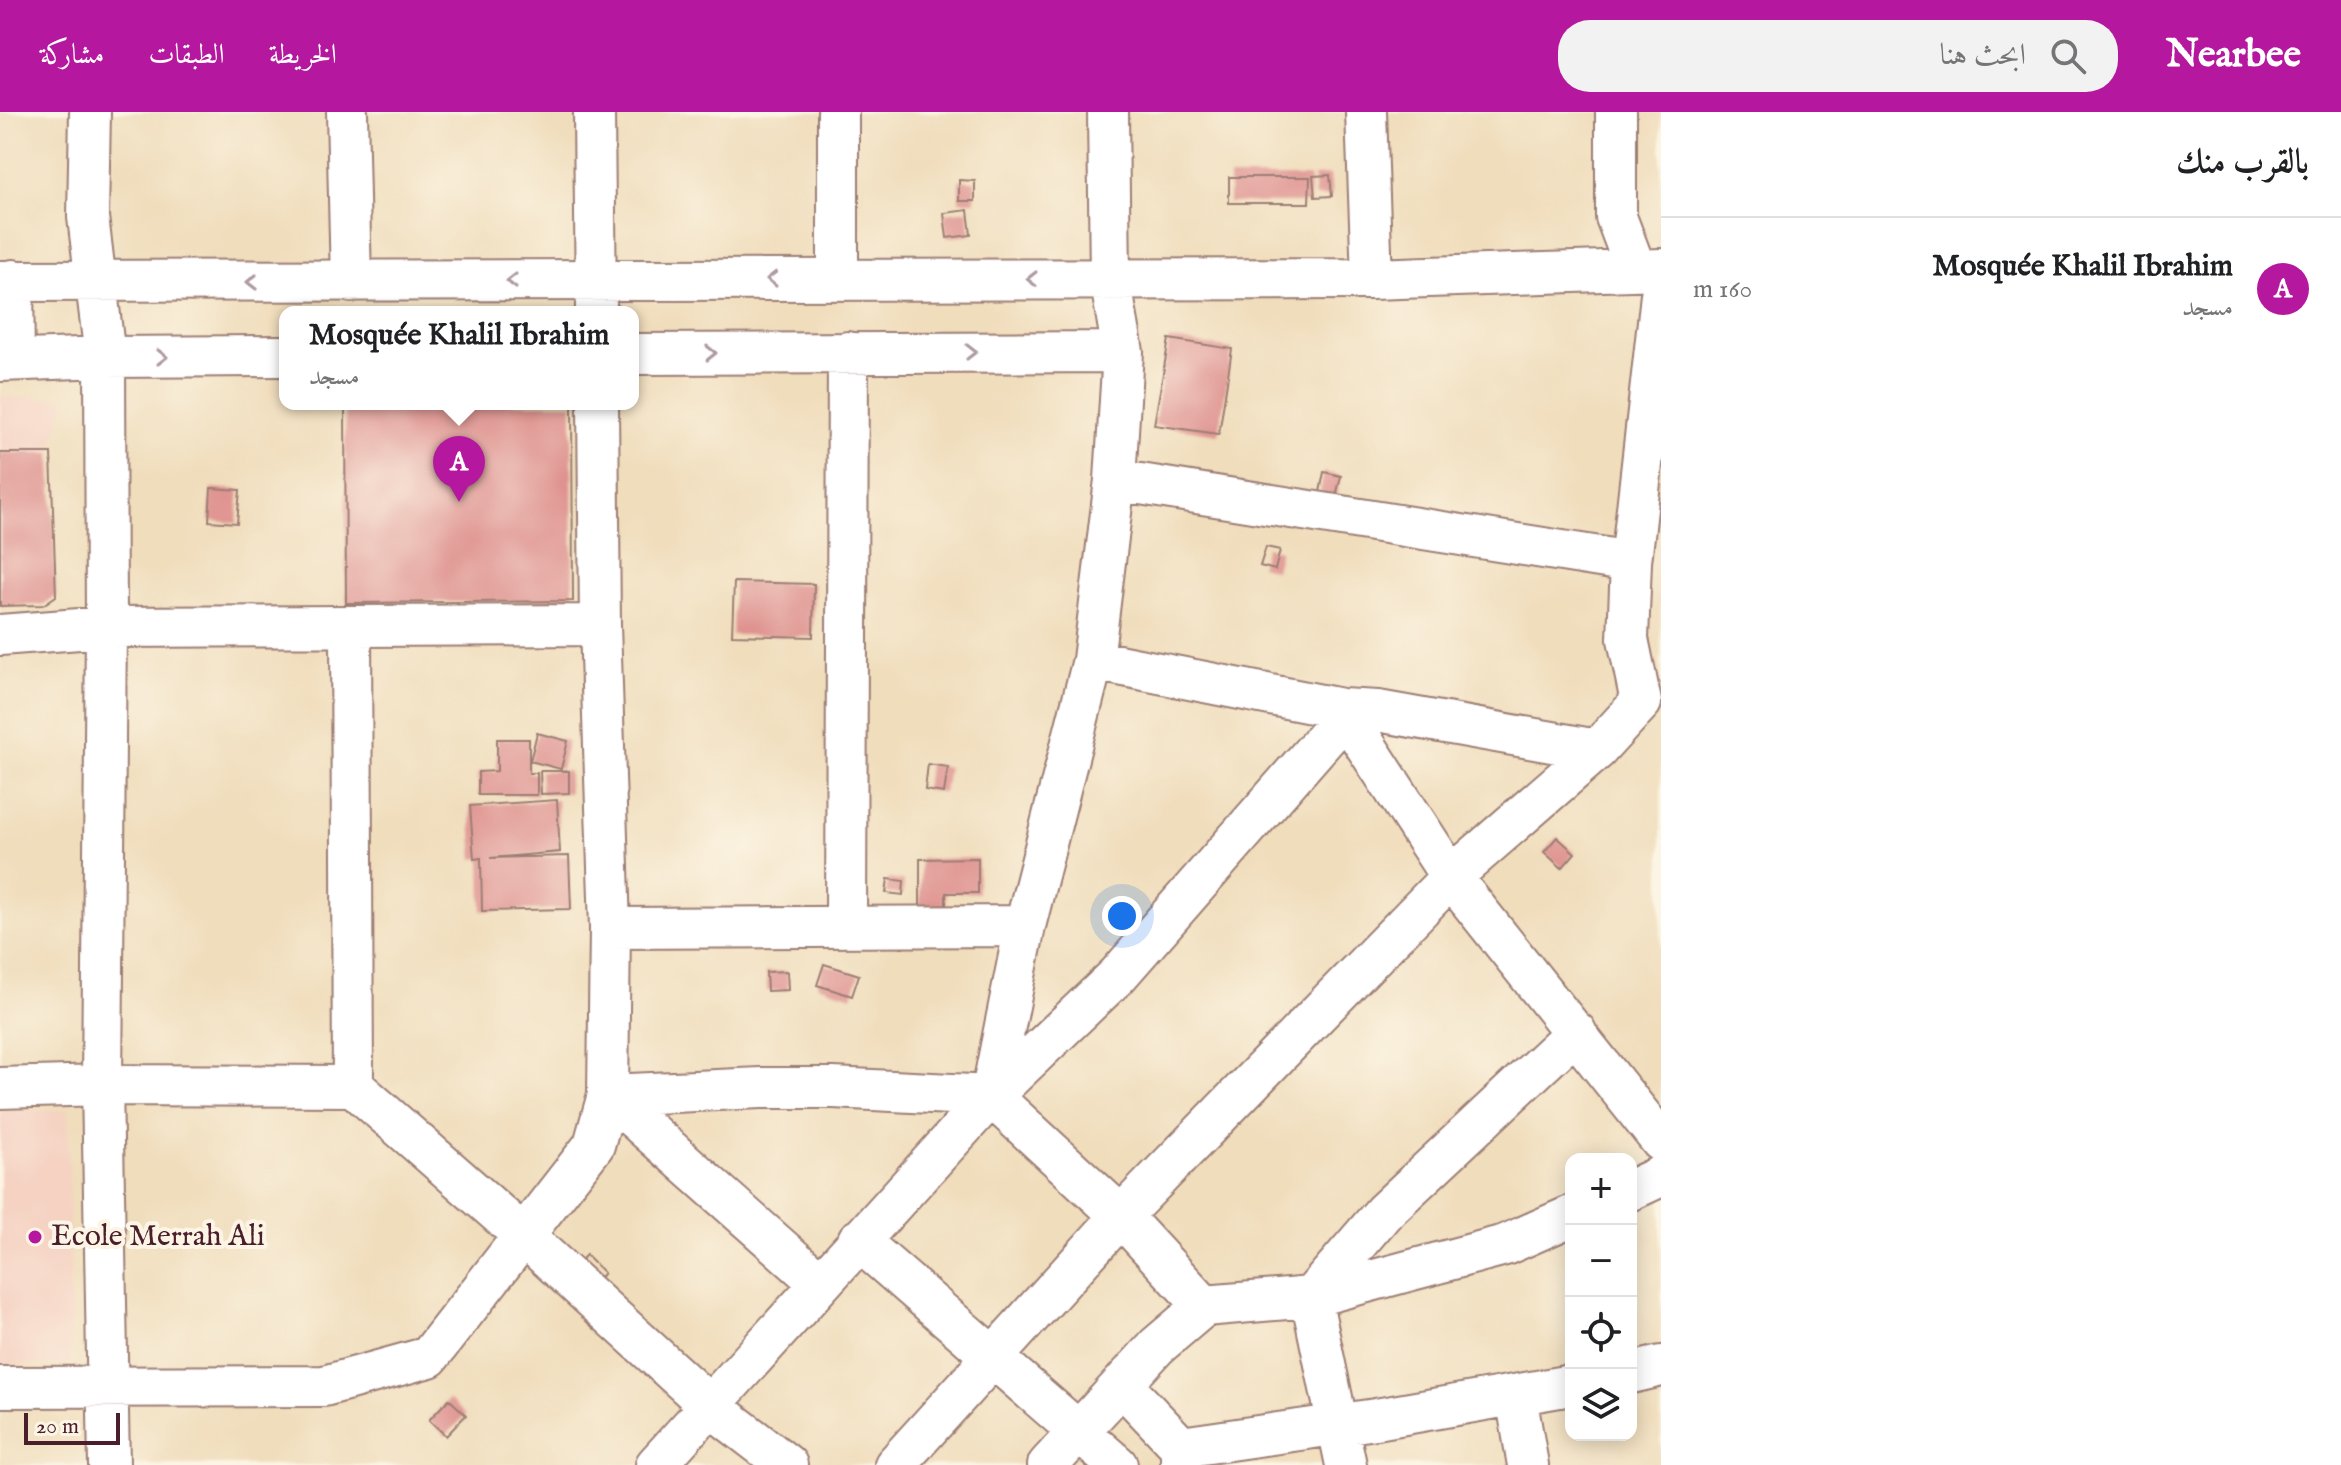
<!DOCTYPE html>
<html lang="ar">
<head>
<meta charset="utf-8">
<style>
	:root { --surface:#fff; --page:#f2f2f2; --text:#202124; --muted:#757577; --line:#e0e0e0; --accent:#b5179e }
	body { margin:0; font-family:"IM FELL English",Amiri,serif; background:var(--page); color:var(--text); direction:rtl }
	.controls { position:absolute; right:24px; bottom:24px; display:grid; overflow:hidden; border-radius:16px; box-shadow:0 4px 20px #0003 }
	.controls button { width:72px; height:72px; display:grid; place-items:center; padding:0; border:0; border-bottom:2px solid var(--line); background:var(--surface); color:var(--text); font:40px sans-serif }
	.scale { position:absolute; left:24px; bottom:20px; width:96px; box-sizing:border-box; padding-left:8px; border:4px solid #4a1f2b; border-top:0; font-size:22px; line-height:28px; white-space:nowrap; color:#4a1f2b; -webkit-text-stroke:6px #fcf5e5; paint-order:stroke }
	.you { position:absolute; left:1122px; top:804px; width:28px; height:28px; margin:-20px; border:6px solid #fff; border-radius:50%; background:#1a73e8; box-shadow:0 0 0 12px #1a73e833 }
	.badge { display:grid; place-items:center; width:52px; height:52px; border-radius:50%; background:var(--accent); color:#fff; font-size:26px; font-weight:700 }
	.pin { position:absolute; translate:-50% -66px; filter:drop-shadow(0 2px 4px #0008) }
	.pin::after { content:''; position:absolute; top:42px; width:28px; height:24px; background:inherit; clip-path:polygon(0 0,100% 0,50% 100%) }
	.popup { position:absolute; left:279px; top:194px; width:360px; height:104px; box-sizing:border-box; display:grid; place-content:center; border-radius:16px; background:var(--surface); filter:drop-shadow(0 2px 6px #0005); font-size:26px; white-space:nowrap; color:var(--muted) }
	.popup b { font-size:30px; color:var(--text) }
	.popup::after { content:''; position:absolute; left:50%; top:100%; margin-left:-16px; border:16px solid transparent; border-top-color:var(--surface) }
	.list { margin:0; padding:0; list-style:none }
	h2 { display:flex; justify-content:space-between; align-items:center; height:104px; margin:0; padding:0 32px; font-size:34px }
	h2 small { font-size:26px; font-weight:400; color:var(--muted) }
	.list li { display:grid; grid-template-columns:52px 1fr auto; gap:24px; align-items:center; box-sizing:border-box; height:144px; padding:0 32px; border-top:2px solid var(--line) }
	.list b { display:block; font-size:30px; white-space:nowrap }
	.list p { margin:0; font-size:26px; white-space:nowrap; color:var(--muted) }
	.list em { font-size:26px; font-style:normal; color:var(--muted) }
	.icon { flex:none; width:44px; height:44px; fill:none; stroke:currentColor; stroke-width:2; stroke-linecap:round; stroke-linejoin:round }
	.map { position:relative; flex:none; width:1661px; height:1353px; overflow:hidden; direction:ltr }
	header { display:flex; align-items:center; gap:48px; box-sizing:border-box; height:112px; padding:0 40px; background:var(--accent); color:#fff }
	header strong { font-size:38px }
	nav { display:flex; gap:44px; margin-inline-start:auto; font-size:28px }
	.search { width:560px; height:72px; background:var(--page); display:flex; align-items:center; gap:20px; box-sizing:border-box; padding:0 28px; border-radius:32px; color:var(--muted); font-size:30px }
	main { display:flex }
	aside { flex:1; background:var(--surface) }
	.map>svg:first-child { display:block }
	.built { fill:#f5d2c2 }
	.building { fill:#df9390 }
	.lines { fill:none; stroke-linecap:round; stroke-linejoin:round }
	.minor-casing { stroke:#9d7e74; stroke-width:44 }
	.minor { stroke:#fff; stroke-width:40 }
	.oneway { stroke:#ae9aa0 }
	.poi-dot { fill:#b5179e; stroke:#fcf5e5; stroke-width:3 }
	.labels { text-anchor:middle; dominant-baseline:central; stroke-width:8; stroke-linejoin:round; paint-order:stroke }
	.poi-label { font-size:30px; fill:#4a1f2b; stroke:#fcf5e5; text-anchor:start }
</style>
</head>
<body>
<header>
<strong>Nearbee</strong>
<div class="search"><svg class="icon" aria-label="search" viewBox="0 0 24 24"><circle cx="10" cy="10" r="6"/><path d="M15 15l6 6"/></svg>ابحث هنا</div>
<nav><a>الخريطة</a><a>الطبقات</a><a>مشاركة</a></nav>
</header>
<main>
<aside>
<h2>بالقرب منك<small></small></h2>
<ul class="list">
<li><span class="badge">A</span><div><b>Mosquée Khalil Ibrahim</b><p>مسجد</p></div><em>160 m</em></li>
</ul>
</aside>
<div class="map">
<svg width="1661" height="1353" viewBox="0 0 1661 1353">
	<rect width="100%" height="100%" fill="#fcf5e5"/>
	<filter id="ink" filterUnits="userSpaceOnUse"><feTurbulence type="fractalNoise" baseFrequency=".0125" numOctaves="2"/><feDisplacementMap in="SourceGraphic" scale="16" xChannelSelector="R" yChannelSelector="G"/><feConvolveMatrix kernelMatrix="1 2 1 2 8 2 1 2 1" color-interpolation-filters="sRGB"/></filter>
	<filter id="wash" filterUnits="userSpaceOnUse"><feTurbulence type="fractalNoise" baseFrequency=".006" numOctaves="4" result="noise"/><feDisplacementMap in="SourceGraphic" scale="32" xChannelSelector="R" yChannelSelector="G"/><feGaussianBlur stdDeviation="1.8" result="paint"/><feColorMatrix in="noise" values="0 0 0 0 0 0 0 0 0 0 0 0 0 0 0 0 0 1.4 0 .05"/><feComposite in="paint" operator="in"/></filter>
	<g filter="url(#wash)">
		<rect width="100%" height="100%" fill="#f0ddbc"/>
		<!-- built -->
		<path class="built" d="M0 284 66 287 51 341 56 484 43 493 0 494Z
			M68 998 71 1252 0 1253V999Z"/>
		<g id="blocks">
			<!-- building -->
			<path class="building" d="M1330 63 1332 84 1315 85 1313 64Z
				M1229 65H1310L1309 91H1229Z
				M959 68 975 69V89H959Z
				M968 98 971 123 947 126 944 101Z
				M1169 227 1232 237 1219 322 1154 313Z
				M345 292H572L573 489 346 491Z
				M0 341H51L56 484 43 493 0 494Z
				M1324 360 1341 364 1336 384 1320 380Z
				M211 376 240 378 237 411 209 409Z
				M1266 435 1280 438 1275 458 1260 454Z
				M734 470 814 472 813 525 732 523Z
				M537 621 568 629 561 657 530 649Z
				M497 627H529V661H537V683H478V660L497 659Z
				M928 652 948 655 944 681 925 678Z
				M540 659H569V681L541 682Z
				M557 688 560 740 490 746 569 744 571 797 482 799 481 746 474 747 470 694Z
				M1557 725 1575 741 1562 756 1544 740Z
				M978 746V781H946V818H920V747Z
				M888 767 904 769 903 783 886 781Z
				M824 852 859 863 852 884 817 873Z
				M787 859 788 878 767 879 766 860Z
				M586 1143 604 1161 588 1178 569 1160Z
				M449 1287 466 1303 446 1324 429 1308Z"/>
		</g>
	</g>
	<g filter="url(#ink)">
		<use href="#blocks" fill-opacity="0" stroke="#9d7e74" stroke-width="2"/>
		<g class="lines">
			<!-- minor casing -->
			<g class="minor-casing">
				<path id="minor" d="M90 0 88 105 105 245 106 515 102 973 109 1353
					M347 0 351 170
					M594 0 596 200
					M838 0V167
					M1366 0 1372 167
					M1616 0V105L1636 158
					M13 168 14 248
					M0 169 1372 167 1661 157
					M633 242 1123 240
					M0 249 105 245 285 244
					M1115 368 1631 450
					M351 516 353 974 524 1124 709 1293 787 1353
					M0 523 106 515 600 513
					M1093 548 1342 597 1378 599 1597 638
					M846 815 848 240
					M610 816 1025 814
					M0 976 102 973 353 974
					M608 983 761 976H833L991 984 1121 1104 1204 1194
					M608 983 820 1171
					M991 984 1025 814 1093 548 1115 368 1123 240 1110 166 1108 0
					M1631 1078 1661 1064
					M858 1128 1117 1353
					M1631 1261 1661 1254
					M1122 1273 1181 1335V1353
					M0 1275 324 1274 429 1245 594 1033 608 983 610 816 600 513 598 292
					M1516 1284 1528 1353
					M1181 1335 1376 1307 1571 1273
					M656 1353 991 984 1118 863 1329 622 1342 597 1451 765 1661 1029
					M895 1353 1121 1104 1451 765 1597 638 1641 590 1628 527 1631 450 1661 183
					M1048 1353 1157 1234 1204 1194 1311 1185 1505 1133 1571 1104
					M1346 1353 1311 1185 1384 1100 1576 920"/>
			</g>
			<!-- minor -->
			<use href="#minor" class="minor"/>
		</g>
		<!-- one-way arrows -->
		<defs><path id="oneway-chevron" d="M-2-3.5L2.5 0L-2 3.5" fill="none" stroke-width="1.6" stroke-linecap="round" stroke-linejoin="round" transform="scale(2)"/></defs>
		<g class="oneway">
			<use href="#oneway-chevron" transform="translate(772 167) rotate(180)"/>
			<use href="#oneway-chevron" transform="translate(1032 167) rotate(180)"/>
			<use href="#oneway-chevron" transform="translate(512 169) rotate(180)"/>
			<use href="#oneway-chevron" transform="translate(252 170) rotate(-180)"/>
			<use href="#oneway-chevron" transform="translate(971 240)"/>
			<use href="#oneway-chevron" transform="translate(711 241) rotate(-1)"/>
			<use href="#oneway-chevron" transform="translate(162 245)"/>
		</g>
	</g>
	<!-- markers -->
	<circle class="poi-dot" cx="35" cy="1125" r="8"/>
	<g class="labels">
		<!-- poi labels -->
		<g class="poi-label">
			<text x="51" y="1125">Ecole Merrah Ali</text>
		</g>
	</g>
</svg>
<div class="controls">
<button>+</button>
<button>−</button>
<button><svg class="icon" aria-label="locate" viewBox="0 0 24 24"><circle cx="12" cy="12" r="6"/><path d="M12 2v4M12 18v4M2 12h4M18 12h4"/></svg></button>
<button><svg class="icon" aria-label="layers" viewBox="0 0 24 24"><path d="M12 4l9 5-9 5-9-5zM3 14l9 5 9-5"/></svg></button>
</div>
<div class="scale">20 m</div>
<div class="you"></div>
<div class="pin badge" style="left:459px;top:390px">A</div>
<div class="popup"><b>Mosquée Khalil Ibrahim</b>مسجد</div>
</div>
</main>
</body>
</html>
